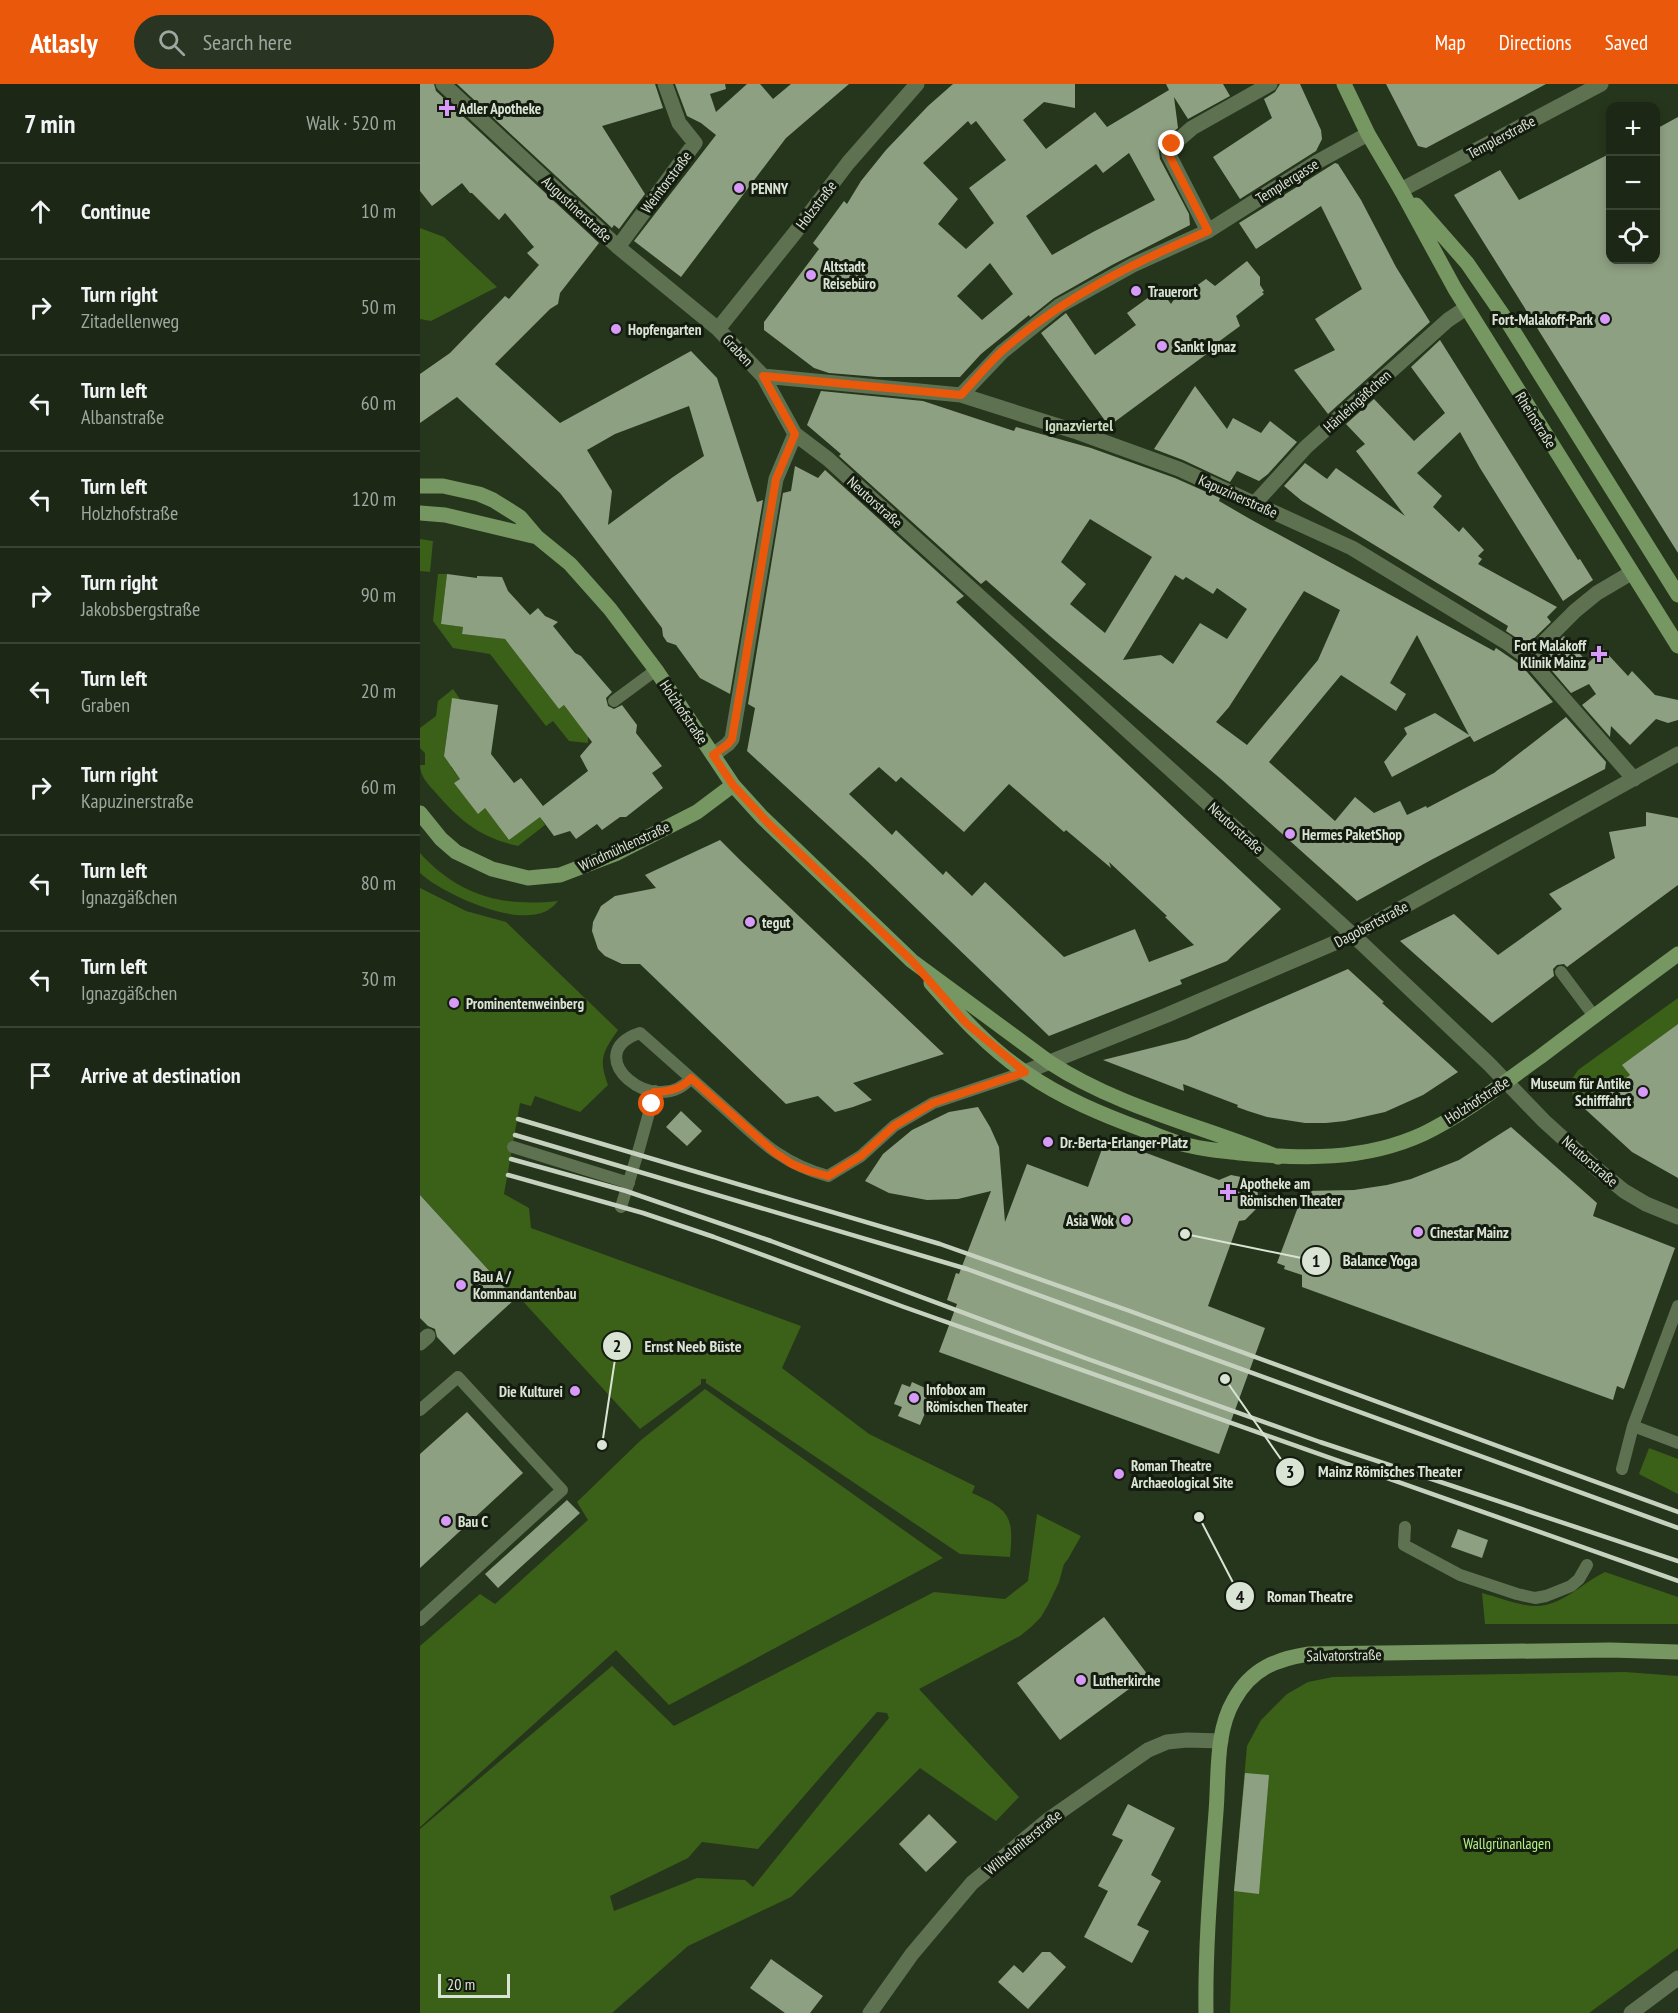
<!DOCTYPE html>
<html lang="en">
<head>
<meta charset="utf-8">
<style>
	:root { --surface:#1c2815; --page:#293422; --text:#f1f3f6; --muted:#a0a6a0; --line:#3a4434; --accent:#ea580c }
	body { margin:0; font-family:"PT Sans Narrow",sans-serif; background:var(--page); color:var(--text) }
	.controls { position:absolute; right:18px; top:18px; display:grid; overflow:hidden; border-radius:12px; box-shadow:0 3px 9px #0003 }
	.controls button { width:54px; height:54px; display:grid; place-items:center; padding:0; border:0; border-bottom:2px solid var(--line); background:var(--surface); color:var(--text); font:30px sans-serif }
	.scale { position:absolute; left:18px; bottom:15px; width:72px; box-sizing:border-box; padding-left:6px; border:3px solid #dae4d4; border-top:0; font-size:16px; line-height:21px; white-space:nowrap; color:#dae4d4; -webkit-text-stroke:4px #141b0f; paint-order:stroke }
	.stop { position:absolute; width:18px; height:18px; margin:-14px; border:4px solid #ea580c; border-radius:50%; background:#fff }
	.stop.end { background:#ea580c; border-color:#fff; box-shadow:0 2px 6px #0008 }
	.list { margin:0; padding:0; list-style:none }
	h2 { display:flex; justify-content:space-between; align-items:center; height:78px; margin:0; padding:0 24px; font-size:26px }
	h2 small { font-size:20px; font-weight:400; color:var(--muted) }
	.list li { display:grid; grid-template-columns:39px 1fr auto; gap:18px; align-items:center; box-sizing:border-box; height:96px; padding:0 24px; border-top:2px solid var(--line) }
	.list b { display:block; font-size:22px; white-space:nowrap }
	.list p { margin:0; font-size:20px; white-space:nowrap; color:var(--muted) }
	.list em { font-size:20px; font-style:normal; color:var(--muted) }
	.icon { flex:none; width:33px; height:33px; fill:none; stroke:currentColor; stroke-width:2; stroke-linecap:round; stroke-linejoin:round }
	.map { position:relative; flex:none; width:1258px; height:1929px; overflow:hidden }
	header { display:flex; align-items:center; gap:36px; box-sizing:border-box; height:84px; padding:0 30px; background:var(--accent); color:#fff }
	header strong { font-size:28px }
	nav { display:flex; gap:33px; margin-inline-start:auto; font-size:21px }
	.search { width:420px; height:54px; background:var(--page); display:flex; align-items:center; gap:15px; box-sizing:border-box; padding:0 21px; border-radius:33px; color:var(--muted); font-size:22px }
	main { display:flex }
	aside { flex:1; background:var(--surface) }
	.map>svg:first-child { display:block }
	.green { fill:#3a6117; fill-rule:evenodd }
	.building { fill:#8ea082; fill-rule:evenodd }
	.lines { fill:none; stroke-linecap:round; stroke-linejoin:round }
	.lane { stroke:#5e7251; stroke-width:12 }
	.street { stroke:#5e7251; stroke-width:15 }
	.secondary { stroke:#769761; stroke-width:15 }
	.rail { stroke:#c7d1c0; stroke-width:4.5 }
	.route { stroke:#ea580c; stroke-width:8 }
	.poi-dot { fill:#d89af8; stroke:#141b0f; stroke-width:2 }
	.labels { text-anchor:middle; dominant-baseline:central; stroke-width:6; stroke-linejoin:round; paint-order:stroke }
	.poi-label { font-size:15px; font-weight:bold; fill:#dae4d4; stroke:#141b0f; text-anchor:start }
	.street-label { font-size:15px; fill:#dae4d4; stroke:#141b0f }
	.park-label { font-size:15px; fill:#b5f587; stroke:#141b0f }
	.neighbourhood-label { font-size:16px; font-weight:bold; fill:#c9ddbd; stroke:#141b0f }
	.leader { fill:none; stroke:#dae4d4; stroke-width:2 }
	.callout-dot { fill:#dae4d4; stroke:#141b0f; stroke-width:2 }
	.mark-label { font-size:18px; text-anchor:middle; font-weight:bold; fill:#111 }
	.callout-label { font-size:16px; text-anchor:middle; font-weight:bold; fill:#dae4d4; stroke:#141b0f; stroke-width:6; stroke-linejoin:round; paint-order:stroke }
</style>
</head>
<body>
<header>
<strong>Atlasly</strong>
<div class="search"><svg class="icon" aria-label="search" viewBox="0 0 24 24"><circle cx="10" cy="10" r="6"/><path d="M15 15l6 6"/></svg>Search here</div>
<nav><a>Map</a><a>Directions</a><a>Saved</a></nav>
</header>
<main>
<aside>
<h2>7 min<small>Walk · 520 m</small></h2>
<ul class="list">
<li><svg class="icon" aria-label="ahead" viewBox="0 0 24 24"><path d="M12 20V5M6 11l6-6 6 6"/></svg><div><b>Continue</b></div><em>10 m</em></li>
<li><svg class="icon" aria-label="right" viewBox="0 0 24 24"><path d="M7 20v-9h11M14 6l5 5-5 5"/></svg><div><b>Turn right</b><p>Zitadellenweg</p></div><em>50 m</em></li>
<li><svg class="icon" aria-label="left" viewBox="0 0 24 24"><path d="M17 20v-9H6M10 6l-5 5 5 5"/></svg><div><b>Turn left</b><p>Albanstraße</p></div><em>60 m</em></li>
<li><svg class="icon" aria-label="left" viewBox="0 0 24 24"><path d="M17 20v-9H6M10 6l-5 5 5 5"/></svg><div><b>Turn left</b><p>Holzhofstraße</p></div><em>120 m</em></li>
<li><svg class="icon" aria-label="right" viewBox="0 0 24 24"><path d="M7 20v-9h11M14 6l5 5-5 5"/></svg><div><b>Turn right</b><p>Jakobsbergstraße</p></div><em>90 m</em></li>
<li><svg class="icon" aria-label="left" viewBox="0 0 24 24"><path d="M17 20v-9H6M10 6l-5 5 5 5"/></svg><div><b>Turn left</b><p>Graben</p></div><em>20 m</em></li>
<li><svg class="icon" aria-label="right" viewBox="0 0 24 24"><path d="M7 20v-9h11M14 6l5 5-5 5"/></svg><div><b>Turn right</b><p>Kapuzinerstraße</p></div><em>60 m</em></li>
<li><svg class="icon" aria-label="left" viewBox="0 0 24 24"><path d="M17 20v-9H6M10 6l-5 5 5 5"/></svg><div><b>Turn left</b><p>Ignazgäßchen</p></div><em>80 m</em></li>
<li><svg class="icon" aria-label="left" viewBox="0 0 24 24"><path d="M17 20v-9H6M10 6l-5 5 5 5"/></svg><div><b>Turn left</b><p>Ignazgäßchen</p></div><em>30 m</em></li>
<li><svg class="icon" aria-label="arrive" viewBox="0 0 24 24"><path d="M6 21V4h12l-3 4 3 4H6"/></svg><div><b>Arrive at destination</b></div></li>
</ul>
</aside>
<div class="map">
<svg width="1258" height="1929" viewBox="0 0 1258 1929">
	<rect width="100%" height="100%" fill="#26361c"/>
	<!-- green -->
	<path class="green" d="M0 144 24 153 77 203 11 237 0 235Z
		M0 455 13 457 10 488 0 487Z
		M18 490H27L21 540 43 543 42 550 85 555 139 625 144 621 168 652V659L149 657 133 637 126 642 70 570 33 564 13 537Z
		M33 605 40 615H32L24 671 33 673 31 683 40 695 34 699 65 724 89 756 122 731 124 734 122 736 125 741 98 762C61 754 40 737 16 709 9 701 0 693 0 681H5V669L0 664V644L16 632 18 617Z
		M0 769C39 812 82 823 138 817 131 826 121 831 109 831 79 834 22 809 0 789Z
		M0 804 46 827 86 838 198 946C183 968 178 974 188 1001L160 1028 115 1012 111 1022 100 1019 84 1110 109 1124 111 1144 381 1242 362 1284 449 1350 555 1402 552 1409C590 1426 594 1432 590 1473L540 1470 286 1299V1295H281V1300L220 1345 99 1213 95 1215 0 1111Z
		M1258 914V940L1203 981 1210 991 1165 1025 1153 1013 1150 998 1158 986Z
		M285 1305 523 1474 249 1621 196 1566 0 1743V1562L60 1510 75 1520 168 1436 157 1418 220 1357Z
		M1229 1364 1258 1375V1410L1219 1390Z
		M617 1430 661 1452 648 1475 644 1480 639 1498 628 1521 621 1533 611 1543 600 1552 499 1605 599 1713 576 1737 500 1684 371 1813 268 1862 192 1929H0V1745L192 1582 254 1642 514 1508 585 1515 608 1497ZM457 1628 467 1629 469 1634 333 1803 325 1796 277 1794 194 1827 190 1812 268 1774 282 1758 338 1765Z
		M1185 1488 1258 1513V1540H1065L1062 1509C1078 1513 1097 1521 1113 1522 1140 1524 1162 1499 1185 1488Z
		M1205 1588 1258 1592V1864L1169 1929H810L814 1807 827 1662 841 1636 867 1610 888 1598 913 1593Z"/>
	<!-- building -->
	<path class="building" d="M0 0H14L16 7 179 159 140 209 138 220 130 225 75 280 140 339 271 267 297 294 337 418 343 416 310 610 280 594 256 561 247 558 243 552 242 544 140 409 37 313 0 339V290L30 269 85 212 89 215 119 181 107 169 114 163 85 129 79 136 52 109H50L42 99 12 122 0 107ZM269 322 284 372 253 393 188 441 192 407 167 366 195 350Z
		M37 0H235L243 24 182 42 225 110 199 145 194 141 192 144Z
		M255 0H305L306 5 290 10 296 28 327 0H340L353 15 371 0H429L366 54 261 193 214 157 296 51 281 39 267 32Z
		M533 0H655V24L624 18 603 36 626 65 675 28 687 43 749 6 746 0H803L810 12 768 35 754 13 758 44 738 60 740 75 769 130 770 141 692 181 634 214 610 233 609 231 561 270 540 293H458L409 289 394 284 344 246V238L399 165 393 159 424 117 427 120 441 97 466 66 508 22ZM548 37 551 41 556 37 586 76 549 104 574 139 546 165 518 140 538 115 503 79ZM709 69 735 116 673 148 632 171 606 132 676 80 683 89ZM570 179 593 210 562 236 537 212Z
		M860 0H880L901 46 902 55 896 67 820 115 793 73 852 34 844 15 855 8Z
		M966 0H1126L1006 64 998 62Z
		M1258 33V469L1034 111 1080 86 1099 116 1191 69V176H1236V45Z
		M915 79 918 80 941 116 976 183 1010 238 908 330 874 286 915 266 895 235 942 205 901 122 836 165 819 139Z
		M827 177 840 193V201L844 207 842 208 844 210 816 232 820 242 786 267 788 269 689 342 621 249 646 229 675 271 716 241 707 229 740 205 751 220 755 214 758 215 786 195 795 202Z
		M1020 256 1158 476 1160 475 1173 496 1143 517 1060 384 1040 348 997 389 1022 412 1013 423 1039 448 1043 443 1064 466 1058 472 1062 475 1058 480 1137 523 1127 533 1131 538 1107 561 1086 547 1088 542 882 417 864 402 885 379 907 395 916 384 985 432 936 367 945 360 926 340 954 315 994 357 1025 329 991 283Z
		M775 302 807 345 813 334 841 349 850 337 877 358 848 390 839 397 817 387 810 398 763 376 734 365Z
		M401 307 503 317 594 347 596 343 671 364 755 394 800 414 799 417 830 435 1074 567 1076 564 1101 581 1133 618 1054 658 1050 652 972 693 964 678 987 650 984 644 1015 629 1049 651 997 551 970 599 986 610 976 627 921 591 849 678 915 737 935 713 954 729 980 717 987 731 1006 722 1007 724 1074 689 1146 633 1186 678 1185 685 1011 776 937 817 801 695 630 552 566 496 561 500 419 372 421 370 387 341ZM670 435 732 473 685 549 650 520 666 500 641 478ZM755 491 763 496 766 493 793 510 797 504 827 525 807 555 780 539 753 580 741 571 703 576ZM884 507 920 526 898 576 827 661 796 638 809 623Z
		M375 382 398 394 405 386 544 512 536 518 861 825 807 877 760 896 762 900 629 952 447 777 327 667 335 624 328 620 363 409 371 407ZM459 683 476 698 481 693 544 748 589 700 644 748 646 746 691 784 689 778 747 832 745 833 774 861 729 878 715 845 644 873 565 798 552 812 526 787 523 791 476 746 472 751 429 710Z
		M27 490 57 494V492L82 493 88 507 110 531 118 524 125 532 138 538 133 542 155 569 161 572 192 608 186 614 188 622 194 625 202 621 217 641 216 649 242 682 232 689 243 704 206 733H200L182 746 177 740 156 755 150 747 134 752 120 733 89 756 65 724 58 730 34 699 40 695 24 672 32 614 78 621 71 670 94 699 101 694 123 722 168 687 160 672 172 658 144 621 139 625 85 555 42 550 43 543 21 540Z
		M1144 552 1168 579 1183 565 1208 592 1212 587 1235 611 1258 616V636L1248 639 1236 635 1210 661 1191 642 1190 653 1162 621 1176 610 1169 600 1151 609 1121 574Z
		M1226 728 1258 734V801L1147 883 1144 880 1137 881 1133 885 1134 892 1072 939 980 857 1034 830 1078 871 1142 825 1129 810 1195 774 1189 748 1226 742Z
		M300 756 321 777 524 970 433 999 452 1016 433 1023 415 1028 398 1012 366 1020 220 880H202L185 872 178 865 172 847 173 838 181 822 195 812 236 804 225 791Z
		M928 885 964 918 962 919 1038 988 1003 1011 965 1028 925 1037 906 1039H885L847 1033 828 1027 817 1023 818 1021 763 1000 764 1007 683 976 767 955Z
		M1258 940V1094L1212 1068 1165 1025 1210 991 1202 981Z
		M558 1023 570 1043 579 1063 585 1138 607 1080 668 1103 686 1054 799 1096 811 1091 821 1093 833 1100 837 1105 839 1118 836 1125 825 1136 819 1137 788 1222 845 1244 799 1370 519 1268 537 1220 527 1216 536 1189 539 1190 571 1107 538 1115 507 1116 469 1109 445 1097 463 1070 492 1046 529 1028Z
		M261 1027 282 1047 267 1062 246 1043Z
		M1091 1043 1177 1119 1173 1132 1255 1164 1204 1305 1197 1302 1193 1316 882 1203V1191L864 1185 865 1182 857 1179 884 1107 934 1106 967 1101 991 1095 1039 1076Z
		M0 1111 95 1215 34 1271 17 1253 15 1245 8 1242 0 1234Z
		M492 1298 514 1308 500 1341 478 1332 482 1323 474 1320 482 1300 490 1303Z
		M47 1328 103 1389 0 1484V1370Z
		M147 1416 160 1429 78 1504 65 1490Z
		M1038 1445 1068 1456 1062 1474 1031 1463Z
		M684 1533 728 1591 640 1656 597 1599Z
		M825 1689 849 1691 839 1810 814 1807Z
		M708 1720 755 1744 731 1791 741 1797 717 1841 729 1847 712 1879 664 1853 688 1807 678 1802 703 1756 692 1751Z
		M509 1730 537 1758 506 1788 479 1760Z
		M622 1868H630L646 1883 608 1925 578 1898 594 1881 603 1889Z
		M351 1875 403 1912 390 1929H365L330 1904Z"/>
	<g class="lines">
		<!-- lane -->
		<path class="lane" d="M194 617 236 586
			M1141 888 1174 932
			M271 994C235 1037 157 970 220 949 247 973 274 997 301 1021 337 1053 359 1079 408 1092L441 1072 474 1042 513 1019 605 988
			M93 1063 209 1099
			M201 1123 219 1065 235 1007
			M0 1326 38 1293 142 1406 0 1536
			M1213 1342 1258 1359
			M1202 1385 1213 1342 1258 1222
			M985 1443 984 1461 1040 1491 1097 1510 1115 1514 1126 1512 1151 1502 1159 1495 1167 1481"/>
		<!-- street -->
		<path class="street" d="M23 0 198 163 298 245 343 292 375 350 408 375 933 851 1069 980 1124 1037 1177 1085 1204 1107 1226 1120 1258 1133
			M981 106 1181 0
			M788 147 749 71 748 65 772 44 850 0
			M198 163 275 59 259 39 245 0
			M298 245 374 150 428 79 497 0
			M343 292 541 311 654 347 759 385 932 464 1086 558 1108 574 1214 695
			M541 311 582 268 639 222 713 181 788 147 897 78 948 50
			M835 419 886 363 1028 236 1046 224
			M1108 574 1155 527 1177 509 1211 489
			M293 671 308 660 312 655 356 395 375 350
			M605 988 747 931 933 851 1258 670
			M0 1259 8 1252
			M450 1929 492 1870 552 1799 628 1736 728 1666 747 1658 767 1656 801 1657
			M1211 1929 1258 1894"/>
		<!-- secondary -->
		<path class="secondary" d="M924 0 948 50 981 106 1035 205 1258 562
			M996 121 1047 179 1087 237 1258 511
			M0 402H23L59 410 73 416 100 433 117 453 150 480 190 525 236 586 313 701 342 733 492 877 629 978C699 1024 783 1042 858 1073
			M0 429 25 431 117 453
			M0 729 21 755 36 768 72 785 108 794 140 791 195 770 277 728 313 701
			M511 899C540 932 569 964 606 989 642 1014 683 1031 724 1046 739 1052 755 1059 771 1062 787 1066 804 1067 820 1069 882 1075 944 1077 1003 1050 1045 1030 1082 1000 1120 973 1166 938 1212 904 1258 870
			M786 1929C785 1862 791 1795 796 1728 799 1692 795 1648 814 1616 831 1585 856 1575 889 1570L1190 1566 1258 1568"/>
		<!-- rail -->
		<path class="rail" d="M98 1035 520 1160 707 1226 1258 1428
			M95 1051 547 1185 1258 1444
			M91 1075 206 1107 351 1157 665 1274 900 1358 1258 1477
			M88 1091 223 1129 294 1153 484 1223 1258 1497"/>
	</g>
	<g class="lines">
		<!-- route -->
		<path class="route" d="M232 1020 234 1008C249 1008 262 1005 271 994L354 1068 372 1080 389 1087 408 1092 441 1072 474 1042 513 1019 605 988 546 939 492 877 349 740 313 701 293 671 308 660 312 655 356 395 375 350 343 292 541 311C555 296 568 280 582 267 642 214 715 178 788 147L749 71 748 65 752 60"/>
	</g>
	<!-- markers -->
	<g class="poi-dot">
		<path d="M24 15h6v6h6v6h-6v6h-6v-6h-6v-6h6z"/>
		<circle cx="319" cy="104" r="6"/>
		<circle cx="391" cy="191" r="6"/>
		<circle cx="716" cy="207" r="6"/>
		<circle cx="1185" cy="235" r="6"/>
		<circle cx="196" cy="245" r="6"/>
		<circle cx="742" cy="262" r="6"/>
		<path d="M1176 561h6v6h6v6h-6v6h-6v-6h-6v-6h6z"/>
		<circle cx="870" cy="750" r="6"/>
		<circle cx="330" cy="838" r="6"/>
		<circle cx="34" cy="919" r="6"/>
		<circle cx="1223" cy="1008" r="6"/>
		<circle cx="628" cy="1058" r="6"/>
		<path d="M805 1099h6v6h6v6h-6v6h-6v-6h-6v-6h6z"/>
		<circle cx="706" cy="1136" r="6"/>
		<circle cx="998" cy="1148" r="6"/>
		<circle cx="41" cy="1201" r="6"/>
		<circle cx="155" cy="1307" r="6"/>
		<circle cx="494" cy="1314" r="6"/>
		<circle cx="699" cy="1390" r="6"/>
		<circle cx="26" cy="1437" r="6"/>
		<circle cx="661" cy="1596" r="6"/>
	</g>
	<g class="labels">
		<!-- poi labels -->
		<g class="poi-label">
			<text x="39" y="24">Adler Apotheke</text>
			<text x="331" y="104">PENNY</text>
			<text x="403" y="182">Altstadt<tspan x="403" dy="17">Reisebüro</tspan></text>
			<text x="728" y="207">Trauerort</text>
			<text x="1173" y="235" text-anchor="end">Fort-Malakoff-Park</text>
			<text x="208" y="245">Hopfengarten</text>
			<text x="754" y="262">Sankt Ignaz</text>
			<text x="1166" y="561" text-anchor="end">Fort Malakoff<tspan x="1166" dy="17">Klinik Mainz</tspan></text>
			<text x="882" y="750">Hermes PaketShop</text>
			<text x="342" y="838">tegut</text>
			<text x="46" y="919">Prominentenweinberg</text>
			<text x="1211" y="999" text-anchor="end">Museum für Antike<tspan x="1211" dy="17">Schifffahrt</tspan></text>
			<text x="640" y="1058">Dr.-Berta-Erlanger-Platz</text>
			<text x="820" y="1099">Apotheke am<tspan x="820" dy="17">Römischen Theater</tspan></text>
			<text x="694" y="1136" text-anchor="end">Asia Wok</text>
			<text x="1010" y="1148">Cinestar Mainz</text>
			<text x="53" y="1192">Bau A /<tspan x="53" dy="17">Kommandantenbau</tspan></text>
			<text x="506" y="1305">Infobox am<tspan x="506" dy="17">Römischen Theater</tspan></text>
			<text x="143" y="1307" text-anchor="end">Die Kulturei</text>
			<text x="711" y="1381">Roman Theatre<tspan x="711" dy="17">Archaeological Site</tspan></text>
			<text x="38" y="1437">Bau C</text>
			<text x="673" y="1596">Lutherkirche</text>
		</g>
		<!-- street labels -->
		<g class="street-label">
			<text transform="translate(1081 53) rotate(-28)">Templerstraße</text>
			<text transform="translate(867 97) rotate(-32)">Templergasse</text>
			<text transform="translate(246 98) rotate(-53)">Weintorstraße</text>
			<text transform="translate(396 121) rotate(-53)">Holzstraße</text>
			<text transform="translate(157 125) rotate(43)">Augustinerstraße</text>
			<text transform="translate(318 266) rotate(47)">Graben</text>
			<text transform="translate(937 317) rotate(-42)">Hänleingäßchen</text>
			<text transform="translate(1116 336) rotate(58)">Rheinstraße</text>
			<text transform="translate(818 412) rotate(24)">Kapuzinerstraße</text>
			<text transform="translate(455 418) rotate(42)">Neutorstraße</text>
			<text transform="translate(264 628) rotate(56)">Holzhofstraße</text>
			<text transform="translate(816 744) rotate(42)">Neutorstraße</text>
			<text transform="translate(204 762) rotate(-25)">Windmühlenstraße</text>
			<text transform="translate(951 840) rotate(-28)">Dagobertstraße</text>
			<text transform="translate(1057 1016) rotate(-33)">Holzhofstraße</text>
			<text transform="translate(1170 1077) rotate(41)">Neutorstraße</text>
			<text transform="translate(924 1571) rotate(-1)">Salvatorstraße</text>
			<text transform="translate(603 1758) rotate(-39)">Wilhelmiterstraße</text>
		</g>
		<!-- park labels -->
		<g class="park-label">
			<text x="1087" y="1759">Wallgrünanlagen</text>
		</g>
		<!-- neighbourhood labels -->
		<g class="neighbourhood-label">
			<text x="659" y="341">Ignazviertel</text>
		</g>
	</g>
	<!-- callouts -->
	<path class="leader" d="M765 1150L896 1177M182 1361L197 1262M805 1295L870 1388M779 1433L820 1512"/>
	<g class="callout-dot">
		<circle cx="765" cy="1150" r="6"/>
		<circle cx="182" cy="1361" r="6"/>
		<circle cx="805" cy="1295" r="6"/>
		<circle cx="779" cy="1433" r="6"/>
		<circle cx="896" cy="1177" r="15"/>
		<circle cx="197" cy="1262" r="15"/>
		<circle cx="870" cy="1388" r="15"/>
		<circle cx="820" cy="1512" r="15"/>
	</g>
	<g class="mark-label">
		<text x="896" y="1183">1</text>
		<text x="197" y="1268">2</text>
		<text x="870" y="1394">3</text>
		<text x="820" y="1519">4</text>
	</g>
	<g class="callout-label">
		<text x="960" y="1182">Balance Yoga</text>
		<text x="273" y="1268">Ernst Neeb Büste</text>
		<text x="970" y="1393">Mainz Römisches Theater</text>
		<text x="890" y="1518">Roman Theatre</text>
	</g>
</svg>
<div class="controls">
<button>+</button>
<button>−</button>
<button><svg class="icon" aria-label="locate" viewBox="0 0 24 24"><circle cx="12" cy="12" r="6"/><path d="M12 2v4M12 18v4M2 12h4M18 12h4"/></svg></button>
</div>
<div class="scale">20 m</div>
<div class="stop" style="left:232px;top:1020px"></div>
<div class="stop end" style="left:752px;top:60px"></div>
</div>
</main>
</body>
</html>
